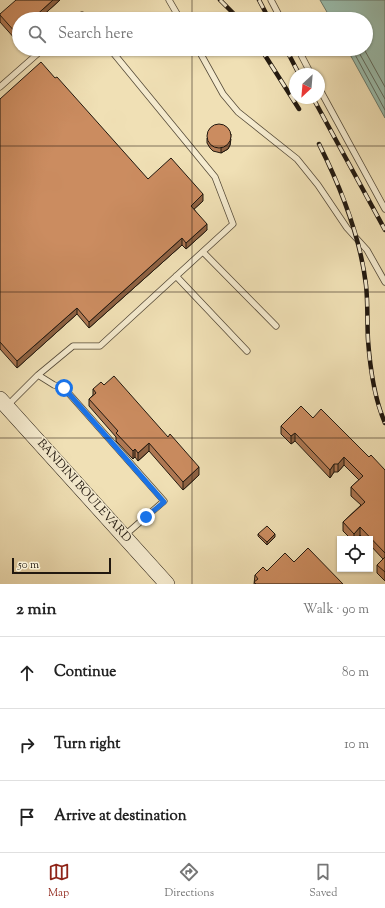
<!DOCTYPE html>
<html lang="en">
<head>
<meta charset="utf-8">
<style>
	:root { --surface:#fff; --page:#f2f2f2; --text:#222; --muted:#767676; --line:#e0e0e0; --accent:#8f2418 }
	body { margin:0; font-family:"Sorts Mill Goudy",serif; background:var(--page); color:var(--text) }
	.controls { position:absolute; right:12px; bottom:12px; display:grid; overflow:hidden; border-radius:0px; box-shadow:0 1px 3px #0004 }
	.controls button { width:36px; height:36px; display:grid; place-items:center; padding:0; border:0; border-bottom:1px solid var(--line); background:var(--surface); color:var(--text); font:20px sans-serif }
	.compass { position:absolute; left:289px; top:68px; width:36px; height:36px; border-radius:50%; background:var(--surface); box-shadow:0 1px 3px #0004; rotate:206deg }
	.scale { position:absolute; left:12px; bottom:10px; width:99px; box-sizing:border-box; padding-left:4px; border:2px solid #21180f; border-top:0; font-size:11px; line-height:14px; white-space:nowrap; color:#21180f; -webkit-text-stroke:3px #f5ebcf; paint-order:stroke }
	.stop { position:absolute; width:12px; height:12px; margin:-9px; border:3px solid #1a73e8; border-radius:50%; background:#fff }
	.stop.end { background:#1a73e8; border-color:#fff; box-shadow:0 1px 4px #0008 }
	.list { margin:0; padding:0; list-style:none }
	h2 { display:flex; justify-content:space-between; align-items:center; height:52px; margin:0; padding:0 16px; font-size:17px }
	h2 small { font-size:13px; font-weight:400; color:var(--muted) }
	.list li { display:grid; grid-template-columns:26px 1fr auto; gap:12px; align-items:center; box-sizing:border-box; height:72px; padding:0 16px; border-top:1px solid var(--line) }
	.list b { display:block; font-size:15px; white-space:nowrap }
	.list em { font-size:13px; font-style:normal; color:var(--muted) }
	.icon { flex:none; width:22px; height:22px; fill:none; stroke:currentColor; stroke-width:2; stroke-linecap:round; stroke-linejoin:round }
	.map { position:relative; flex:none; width:385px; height:584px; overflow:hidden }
	.search { position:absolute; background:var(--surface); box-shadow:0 1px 3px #0004; left:12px; right:12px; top:12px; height:44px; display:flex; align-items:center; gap:10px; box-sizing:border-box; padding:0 14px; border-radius:22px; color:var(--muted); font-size:15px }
	.sheet { height:268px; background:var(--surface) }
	nav { display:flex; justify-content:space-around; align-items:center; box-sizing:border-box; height:56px; border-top:1px solid var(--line); background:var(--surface); font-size:11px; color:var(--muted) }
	nav a { display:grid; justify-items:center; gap:2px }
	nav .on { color:var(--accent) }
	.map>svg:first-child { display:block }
	.water { fill:#9abdad; stroke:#6a7b6e }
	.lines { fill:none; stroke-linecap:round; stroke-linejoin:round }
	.shore { stroke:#5e6a5e; stroke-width:1 }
	.lane-casing { stroke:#554a38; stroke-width:7 }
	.secondary-casing { stroke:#21180f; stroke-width:16 }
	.lane { stroke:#f5ebcf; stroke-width:5.5 }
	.secondary { stroke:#f5ebcf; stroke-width:15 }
	.rail-casing { stroke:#21180f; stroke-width:4.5 }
	.rail { stroke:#f5ebcf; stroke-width:3; stroke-dasharray:9; stroke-linecap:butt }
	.wall { fill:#af7853; stroke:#21180f }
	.shaded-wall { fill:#8e6243; stroke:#21180f }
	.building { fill:#cb8c60; stroke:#21180f }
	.route { stroke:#1a73e8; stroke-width:5 }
	.grid { fill:none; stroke:#21180f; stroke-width:1; stroke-opacity:0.55 }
	.labels { text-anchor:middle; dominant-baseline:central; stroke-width:3; stroke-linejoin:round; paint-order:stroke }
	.street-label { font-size:12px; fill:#21180f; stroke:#f5ebcf }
</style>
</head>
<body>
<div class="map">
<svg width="385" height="584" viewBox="0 0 385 584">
	<rect width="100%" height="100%" fill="#f0e0b5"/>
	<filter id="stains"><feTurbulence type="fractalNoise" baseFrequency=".005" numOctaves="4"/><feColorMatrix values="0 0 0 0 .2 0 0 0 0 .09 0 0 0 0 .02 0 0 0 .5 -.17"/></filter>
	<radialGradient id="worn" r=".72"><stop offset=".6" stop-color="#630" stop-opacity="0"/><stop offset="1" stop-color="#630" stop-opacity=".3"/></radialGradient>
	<!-- water -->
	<path class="water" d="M320 0H385V118L347 49H366V19H331Z"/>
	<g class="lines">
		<!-- shore -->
		<path class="shore" d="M352 49 385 110
			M357 49 385 99
			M364 49 385 87"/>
		<!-- lane casing -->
		<g class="lane-casing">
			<path id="lane" d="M169 0 180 19
				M271 0 281 19
				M78 19 82 15 85 19
				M198 49 223 94 238 112 297 159 318 185 347 228 367 250 385 282
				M298 49 311 74
				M0 87 43 49
				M319 88 385 209
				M203 252 276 326
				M176 276 247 351
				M38 375 73 346H100L233 224 215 177 110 49
				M7 406 38 375 54 385 64 388 164 501 124 536"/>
		</g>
		<!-- secondary casing -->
		<g class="secondary-casing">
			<path id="secondary" d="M0 399 167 584"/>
		</g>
		<!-- lane -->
		<use href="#lane" class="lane"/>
		<!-- secondary -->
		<use href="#secondary" class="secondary"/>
		<!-- rail casing -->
		<g class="rail-casing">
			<path id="rail" d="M220 0 239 19
				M259 0 269 19
				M261 49 299 109
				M286 49 299 74
				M313 98 385 230
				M319 144C341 188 360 235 366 285 368 303 367 322 368 340 370 367 374 398 385 423"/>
		</g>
		<!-- rail -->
		<use href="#rail" class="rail"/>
	</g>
	<!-- wall -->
	<path class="wall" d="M60 0 39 19H19V37L16 40 0 22V14Z
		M0 99 148 179 203 201 194 209 207 230 186 249 182 245 89 328 77 314 17 368 0 349Z
		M207 138 231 139 230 145 228 149 221 153 213 151 210 148 207 143Z
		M93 389 199 475 183 490 149 451 138 461 135 457 133 459 116 441V437L89 406V399L93 395Z
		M313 418 369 457 385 470V581L377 573V565L383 559 370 545V539H364L360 535 357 539H351L343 531V522L361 505 351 496V487L359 480 344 465 338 472H334L330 478 295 441 291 444 281 434V426Z
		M258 534 275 537 267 545 258 536Z
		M294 562 343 584H254L255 575Z"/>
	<!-- shaded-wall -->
	<path class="shaded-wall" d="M53 0H60L39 19H32Z
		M19 31V37L16 40V33Z
		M231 134 230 145 228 149 221 153V148Z
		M203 194V201L191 212V206Z
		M207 224V230L186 249V243Z
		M182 238V245L89 328V322Z
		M77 308V314L17 368V361Z
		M295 433V441L291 444V436Z
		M149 443V451L138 461V453Z
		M135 449V457L133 459V451Z
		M344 457V465L338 472V464Z
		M334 464V472L330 478V470Z
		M199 467V475L183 490V482Z
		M360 527V535L357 539H354V534Z
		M275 534V537L267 545V542Z"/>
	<!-- building -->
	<path class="building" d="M16 0H53L32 19H19V31L16 33 0 15V14Z
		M41 62 55 78 57 77 148 179 171 158 203 194 191 206 207 224 186 243 182 238 89 322 77 308 17 361 0 342V99Z
		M207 136a12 12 0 1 1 24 0a12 12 0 1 1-24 0Z
		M114 376 168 437 170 434 199 467 183 482 149 443 138 453 135 449 133 451 116 433 118 431 89 399 96 393 93 389 101 382 104 385Z
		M301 406 313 418 321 409 369 457 371 455 385 470V553L360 527 354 534 343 522 365 502 351 487 363 476 344 457 338 464H334L330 470 295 433 291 436 281 426Z
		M267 526 275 534 267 542 258 534Z
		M308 548 343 584H256L254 582 258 579 255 575 263 567 267 571 285 553 294 562Z
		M385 557V572L377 565Z"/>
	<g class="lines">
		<!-- route -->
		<path class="route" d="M64 388 164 502 146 517"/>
	</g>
	<!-- grid -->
	<path class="grid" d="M192 0V19M192 49V584M0 146H385M0 292H385M0 438H385"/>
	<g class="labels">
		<!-- street labels -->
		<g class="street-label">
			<text transform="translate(84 491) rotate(48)">BANDINI BOULEVARD</text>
		</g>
	</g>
	<rect width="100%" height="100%" filter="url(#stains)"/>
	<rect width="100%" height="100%" fill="url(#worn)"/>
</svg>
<div class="controls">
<button><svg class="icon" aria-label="locate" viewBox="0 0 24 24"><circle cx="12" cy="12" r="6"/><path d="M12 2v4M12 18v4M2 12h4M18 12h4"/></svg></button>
</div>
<svg class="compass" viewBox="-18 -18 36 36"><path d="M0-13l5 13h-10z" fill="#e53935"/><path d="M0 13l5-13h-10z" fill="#767676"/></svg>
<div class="scale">50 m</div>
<div class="stop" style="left:64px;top:388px"></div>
<div class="stop end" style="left:146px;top:517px"></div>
<div class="search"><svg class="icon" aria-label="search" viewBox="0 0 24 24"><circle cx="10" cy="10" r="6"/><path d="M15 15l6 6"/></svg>Search here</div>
</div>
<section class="sheet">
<h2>2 min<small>Walk · 90 m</small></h2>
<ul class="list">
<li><svg class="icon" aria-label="ahead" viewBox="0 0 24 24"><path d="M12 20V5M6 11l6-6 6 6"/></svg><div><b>Continue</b></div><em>80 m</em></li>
<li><svg class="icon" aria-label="right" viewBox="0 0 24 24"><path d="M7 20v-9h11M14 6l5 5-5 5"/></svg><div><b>Turn right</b></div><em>10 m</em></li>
<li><svg class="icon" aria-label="arrive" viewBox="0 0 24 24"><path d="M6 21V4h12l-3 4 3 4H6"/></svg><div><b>Arrive at destination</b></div></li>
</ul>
</section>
<nav>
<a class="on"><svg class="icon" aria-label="map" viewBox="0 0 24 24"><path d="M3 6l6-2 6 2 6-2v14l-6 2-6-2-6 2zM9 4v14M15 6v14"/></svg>Map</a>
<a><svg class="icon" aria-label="directions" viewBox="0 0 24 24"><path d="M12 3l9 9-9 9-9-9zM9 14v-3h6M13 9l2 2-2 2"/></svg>Directions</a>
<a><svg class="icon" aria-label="saved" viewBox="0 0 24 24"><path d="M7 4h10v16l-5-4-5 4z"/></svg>Saved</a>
</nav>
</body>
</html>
